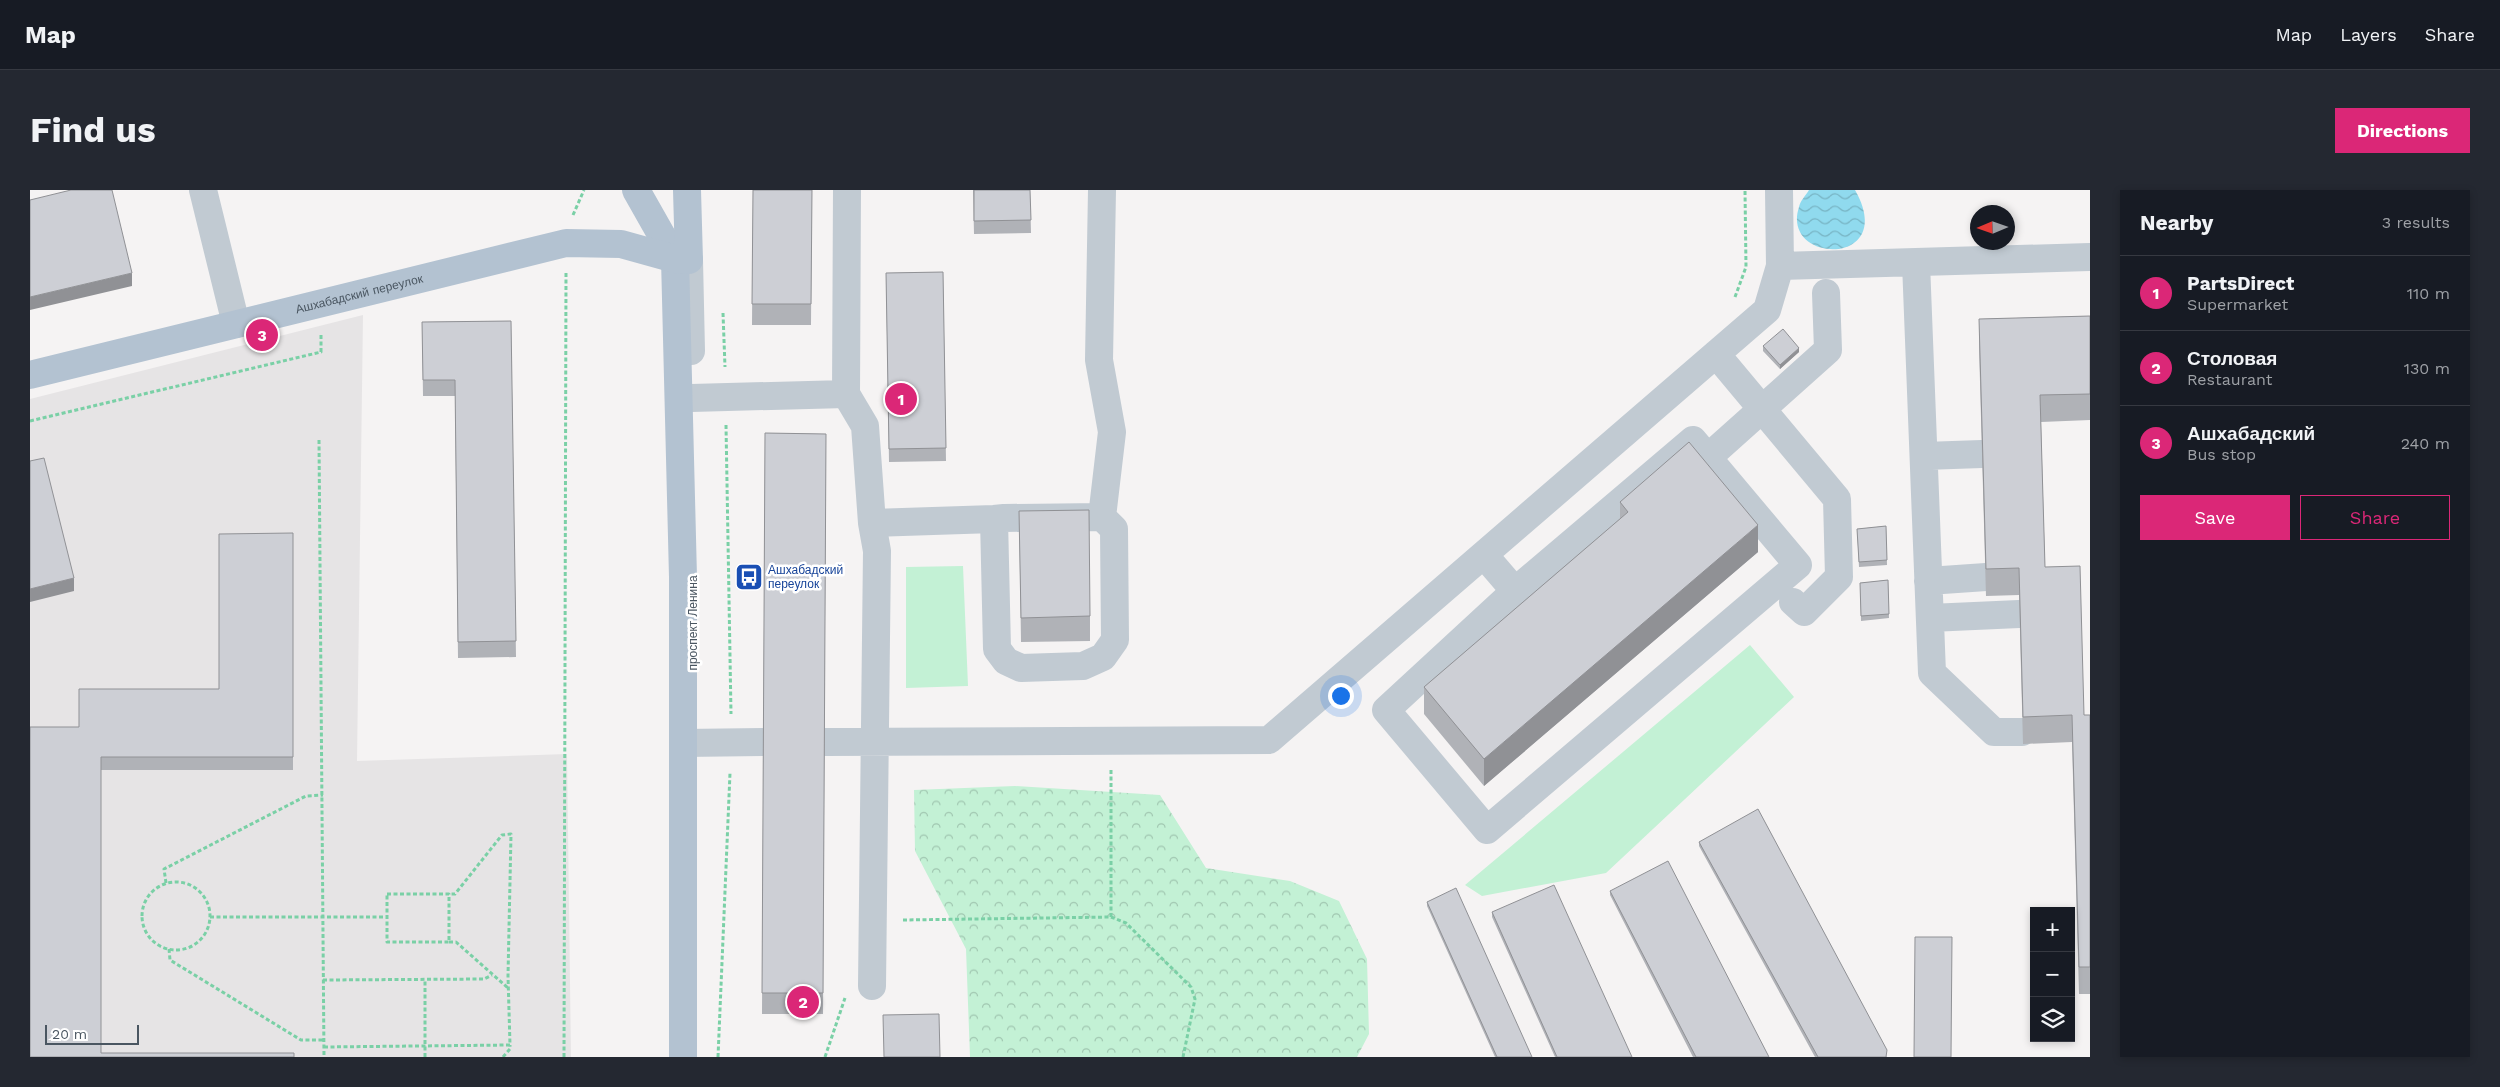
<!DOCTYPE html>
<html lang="en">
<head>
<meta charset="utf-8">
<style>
	:root { --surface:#171b24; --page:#242831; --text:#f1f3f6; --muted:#9ea1a6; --line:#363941; --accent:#db2777 }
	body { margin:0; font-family:"Work Sans",sans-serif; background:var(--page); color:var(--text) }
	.controls { position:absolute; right:15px; bottom:15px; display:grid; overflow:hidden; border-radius:0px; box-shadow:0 2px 8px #0003 }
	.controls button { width:45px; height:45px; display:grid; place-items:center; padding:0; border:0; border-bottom:1px solid var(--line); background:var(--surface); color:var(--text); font:25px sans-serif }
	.compass { position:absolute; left:1940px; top:15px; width:45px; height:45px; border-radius:50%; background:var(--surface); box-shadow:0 2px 8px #0003; rotate:268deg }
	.scale { position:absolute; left:15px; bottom:12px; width:94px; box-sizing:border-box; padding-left:5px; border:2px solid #4a5661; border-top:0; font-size:14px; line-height:18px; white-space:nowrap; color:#4a5661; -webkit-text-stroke:4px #fff; paint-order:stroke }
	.you { position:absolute; left:1310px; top:505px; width:18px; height:18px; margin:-12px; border:4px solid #fff; border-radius:50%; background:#1a73e8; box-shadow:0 0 0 8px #1a73e833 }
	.badge { display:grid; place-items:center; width:32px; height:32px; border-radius:50%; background:var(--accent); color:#fff; font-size:16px; font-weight:700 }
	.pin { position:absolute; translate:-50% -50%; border:2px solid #fff; box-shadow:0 1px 5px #0006 }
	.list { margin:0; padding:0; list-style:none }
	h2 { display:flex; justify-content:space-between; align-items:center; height:65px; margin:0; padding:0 20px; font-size:21px }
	h2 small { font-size:16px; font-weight:400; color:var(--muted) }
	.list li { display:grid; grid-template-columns:32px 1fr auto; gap:15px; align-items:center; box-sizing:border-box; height:75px; padding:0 20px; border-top:1px solid var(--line) }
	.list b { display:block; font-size:19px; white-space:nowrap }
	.list p { margin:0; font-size:16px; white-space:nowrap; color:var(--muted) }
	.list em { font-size:16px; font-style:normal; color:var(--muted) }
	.actions { display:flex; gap:10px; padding:15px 20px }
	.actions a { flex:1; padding:11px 0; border:1px solid var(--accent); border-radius:0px; text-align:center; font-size:18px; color:var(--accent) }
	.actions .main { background:var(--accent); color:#fff }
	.icon { flex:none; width:28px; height:28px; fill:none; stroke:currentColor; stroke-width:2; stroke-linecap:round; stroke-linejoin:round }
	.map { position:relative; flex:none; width:2060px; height:867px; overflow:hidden; border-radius:0px }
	header { display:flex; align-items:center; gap:30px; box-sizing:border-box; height:70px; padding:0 25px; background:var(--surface); border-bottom:1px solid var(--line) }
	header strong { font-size:24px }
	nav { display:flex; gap:28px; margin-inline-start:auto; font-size:18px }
	.intro { display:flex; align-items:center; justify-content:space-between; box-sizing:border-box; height:120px; padding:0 30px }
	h1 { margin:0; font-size:35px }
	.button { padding:12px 22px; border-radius:0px; background:var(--accent); color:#fff; font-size:18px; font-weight:700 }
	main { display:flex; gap:30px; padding:0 30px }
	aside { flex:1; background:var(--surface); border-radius:0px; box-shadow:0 2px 8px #0003 }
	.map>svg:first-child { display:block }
	.education { fill:#e6e4e5 }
	.forest { fill:url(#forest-crowns) }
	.park { fill:#c3f1d5 }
	.water { fill:url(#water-waves) }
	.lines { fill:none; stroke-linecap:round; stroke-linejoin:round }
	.path { stroke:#7ad0a6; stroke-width:3; stroke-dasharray:4 2.5; stroke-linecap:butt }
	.minor { stroke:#c1cad2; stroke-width:28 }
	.major { stroke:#b3c2d1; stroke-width:28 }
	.wall { fill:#b0b2b7 }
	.shaded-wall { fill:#909195 }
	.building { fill:#cdcfd5; stroke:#909195 }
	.labels { text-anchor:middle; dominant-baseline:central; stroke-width:5; stroke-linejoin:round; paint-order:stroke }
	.street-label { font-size:12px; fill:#4a5661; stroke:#fff }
	.transit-label { font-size:12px; fill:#164399; stroke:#fff; text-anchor:start }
</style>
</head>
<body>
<header>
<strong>Map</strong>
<nav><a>Map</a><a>Layers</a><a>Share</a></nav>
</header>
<div class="intro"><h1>Find us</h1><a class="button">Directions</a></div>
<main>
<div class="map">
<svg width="2060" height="867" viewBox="0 0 2060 867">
	<defs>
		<pattern id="forest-crowns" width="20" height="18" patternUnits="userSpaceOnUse" patternTransform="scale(1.25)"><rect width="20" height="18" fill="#c3f1d5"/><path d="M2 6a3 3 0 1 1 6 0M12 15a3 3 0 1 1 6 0" fill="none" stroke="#a0c6b0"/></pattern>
		<pattern id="water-waves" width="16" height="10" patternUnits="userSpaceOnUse" patternTransform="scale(1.25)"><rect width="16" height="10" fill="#90daee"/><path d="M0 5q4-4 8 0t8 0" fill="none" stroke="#78b4c4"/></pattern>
	</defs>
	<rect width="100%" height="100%" fill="#f5f3f3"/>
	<!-- education -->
	<path class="education" d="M333 125 327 571 537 564 541 867H0V209Z"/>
	<!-- forest -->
	<path class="forest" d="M985 596 1130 605 1176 678 1260 691 1309 711 1337 769 1339 844 1327 867H940L936 759 885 661 884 600Z"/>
	<!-- park -->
	<path class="park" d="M933 376 938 496 876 498V377Z
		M1720 455 1764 507 1576 683 1452 706 1435 695Z"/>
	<!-- water -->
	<path class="water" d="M1779 0H1825C1869 77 1750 75 1769 17 1770 11 1776 5 1779 0Z"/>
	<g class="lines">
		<!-- path -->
		<path class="path" d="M543 25 554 0
			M1705 107 1716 77 1715 0
			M693 123 695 177
			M0 231 291 162V144
			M696 235 701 524
			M289 250 294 867
			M1081 580V727
			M112 726a34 34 0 1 1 68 0a34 34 0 1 1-68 0Z
			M136 693 134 679 276 606 293 605
			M357 704H419V752H357Z
			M180 727H357
			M873 730 1081 727 1096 733 1161 797 1165 809 1153 867
			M419 752H426L478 798
			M139 759 140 770 271 850H294
			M293 790 454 789 462 785
			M294 857 480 855 478 786 481 644 472 645 425 704H419
			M395 867V789
			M473 867 480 859V855
			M534 867 536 83
			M688 867 700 583
			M795 867 815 808"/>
		<!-- minor -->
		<path class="minor" d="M173 0 206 134
			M1072 0 1069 170 1082 242 1072 327
			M659 70 661 161
			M1886 73 1902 483 1964 542H1992
			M1750 76 2060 67
			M1686 164 1807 309 1809 387 1774 422 1763 412
			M816 204 817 0
			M661 208 816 204 835 236 842 333 847 361 842 796
			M1684 262 1798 160 1796 103
			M1894 266 1952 264
			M842 333 964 329 974 328 1072 327 1084 339 1085 450 1073 467 1053 476 991 478 976 471 967 459 964 329
			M1454 365 1485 401 1356 520 1457 640 1768 375 1663 250 1485 401
			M1898 391 1956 387
			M1900 428 1989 424
			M794 552 1239 550 1737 120 1750 76 1749 0
			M653 553 733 552"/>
		<!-- major -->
		<g class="major">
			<path d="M606 0 645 69 653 387V867"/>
			<path id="s1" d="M0 185 536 53 591 54 645 69 659 70 657 0"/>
		</g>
	</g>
	<!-- wall -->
	<path class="wall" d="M723 0H782L781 135H722Z
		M943 0H1000L1001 43 944 44Z
		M913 82 916 271 859 272 856 83Z
		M2060 126V230L2011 232 2015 377 2054 525H2060V804H2049L2042 552 1993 554 1989 405 1956 406 1949 156V129Z
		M481 131 486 467 428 468 425 206H393L392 132Z
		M1733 156 1769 162 1750 179 1733 161Z
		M735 243 796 244 793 824H732Z
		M1590 312 1728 362 1454 596 1394 524V497L1590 329Z
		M989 321 1060 426V451L991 452Z
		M1856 336 1857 375 1829 377 1827 339Z
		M263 343V580H71V863L0 867 49 537 189 499Z
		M1858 390 1859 428 1831 431 1830 393Z
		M1669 652 1857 867H1785L1669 656Z
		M1580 701 1739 867H1663L1580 705Z
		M1397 712 1502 867H1465L1397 716Z
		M1462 722 1602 867H1525L1462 727Z"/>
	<!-- shaded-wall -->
	<path class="shaded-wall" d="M102 83V96L0 120V107Z
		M1769 158V162L1750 179V175Z
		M1728 335V362L1454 596V569Z
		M44 388V401L0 412V399Z"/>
	<!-- building -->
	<path class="building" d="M41 0H82L102 83 0 107V10Z
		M723 0H782L781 114H722Z
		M944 0H1000L1001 30 944 31Z
		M913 82 916 258 859 259 856 83Z
		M2060 126V204L2010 205 2015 377 2050 376 2054 525H2060V777H2049L2042 525 1993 527 1989 378 1956 379 1949 129Z
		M481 131 486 451 428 452 425 190H393L392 132Z
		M1753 139 1769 158 1750 175 1733 156Z
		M735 243 796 244 793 803H732Z
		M1659 252 1728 335 1454 569 1394 497 1598 322 1590 312Z
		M14 268 44 388 0 399V271Z
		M1059 320 1060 426 991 428 989 321Z
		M1856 336 1857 370 1829 372 1827 339Z
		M263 343V567H71V863H264V867H0V537H49V499H189V344Z
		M1858 390 1859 424 1831 426 1830 393Z
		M1728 619 1857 860 1856 867H1788L1669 652Z
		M1638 671 1739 867H1666L1580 701Z
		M1524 695 1602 867H1527L1462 722Z
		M1426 698 1502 867H1467L1397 712Z
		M1885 747H1922L1921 867H1884Z
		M909 824 910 867H854L853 825Z"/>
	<!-- icons -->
	<defs>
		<g id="bus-square" transform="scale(1.4375)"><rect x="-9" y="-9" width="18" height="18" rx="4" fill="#1a4fb4" stroke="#fff"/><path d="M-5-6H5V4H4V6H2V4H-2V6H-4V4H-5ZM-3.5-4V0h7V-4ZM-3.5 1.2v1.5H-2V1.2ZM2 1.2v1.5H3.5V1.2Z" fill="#fff"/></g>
	</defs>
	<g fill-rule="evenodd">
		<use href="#bus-square" x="719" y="387"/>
	</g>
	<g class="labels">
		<!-- street labels -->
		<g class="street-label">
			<text stroke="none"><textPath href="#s1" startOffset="339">Ашхабадский переулок</textPath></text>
			<text transform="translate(663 433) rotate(-90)">проспект Ленина</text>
		</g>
		<!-- transit labels -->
		<g class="transit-label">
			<text x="738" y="380">Ашхабадский<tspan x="738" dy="14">переулок</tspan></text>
		</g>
	</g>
</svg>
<div class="controls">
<button>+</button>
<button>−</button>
<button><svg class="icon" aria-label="layers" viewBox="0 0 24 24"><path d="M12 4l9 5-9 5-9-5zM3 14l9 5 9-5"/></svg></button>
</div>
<svg class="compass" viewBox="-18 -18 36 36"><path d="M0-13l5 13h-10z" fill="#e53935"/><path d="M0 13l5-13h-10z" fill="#9ea1a6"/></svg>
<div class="scale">20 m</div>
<div class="you"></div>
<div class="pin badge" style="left:871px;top:209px">1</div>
<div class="pin badge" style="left:773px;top:812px">2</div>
<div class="pin badge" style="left:232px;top:145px">3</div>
</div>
<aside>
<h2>Nearby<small>3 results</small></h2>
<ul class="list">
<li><span class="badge">1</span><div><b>PartsDirect</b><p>Supermarket</p></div><em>110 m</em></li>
<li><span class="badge">2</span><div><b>Столовая</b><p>Restaurant</p></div><em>130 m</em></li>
<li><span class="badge">3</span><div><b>Ашхабадский</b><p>Bus stop</p></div><em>240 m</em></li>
</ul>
<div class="actions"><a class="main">Save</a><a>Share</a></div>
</aside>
</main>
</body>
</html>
